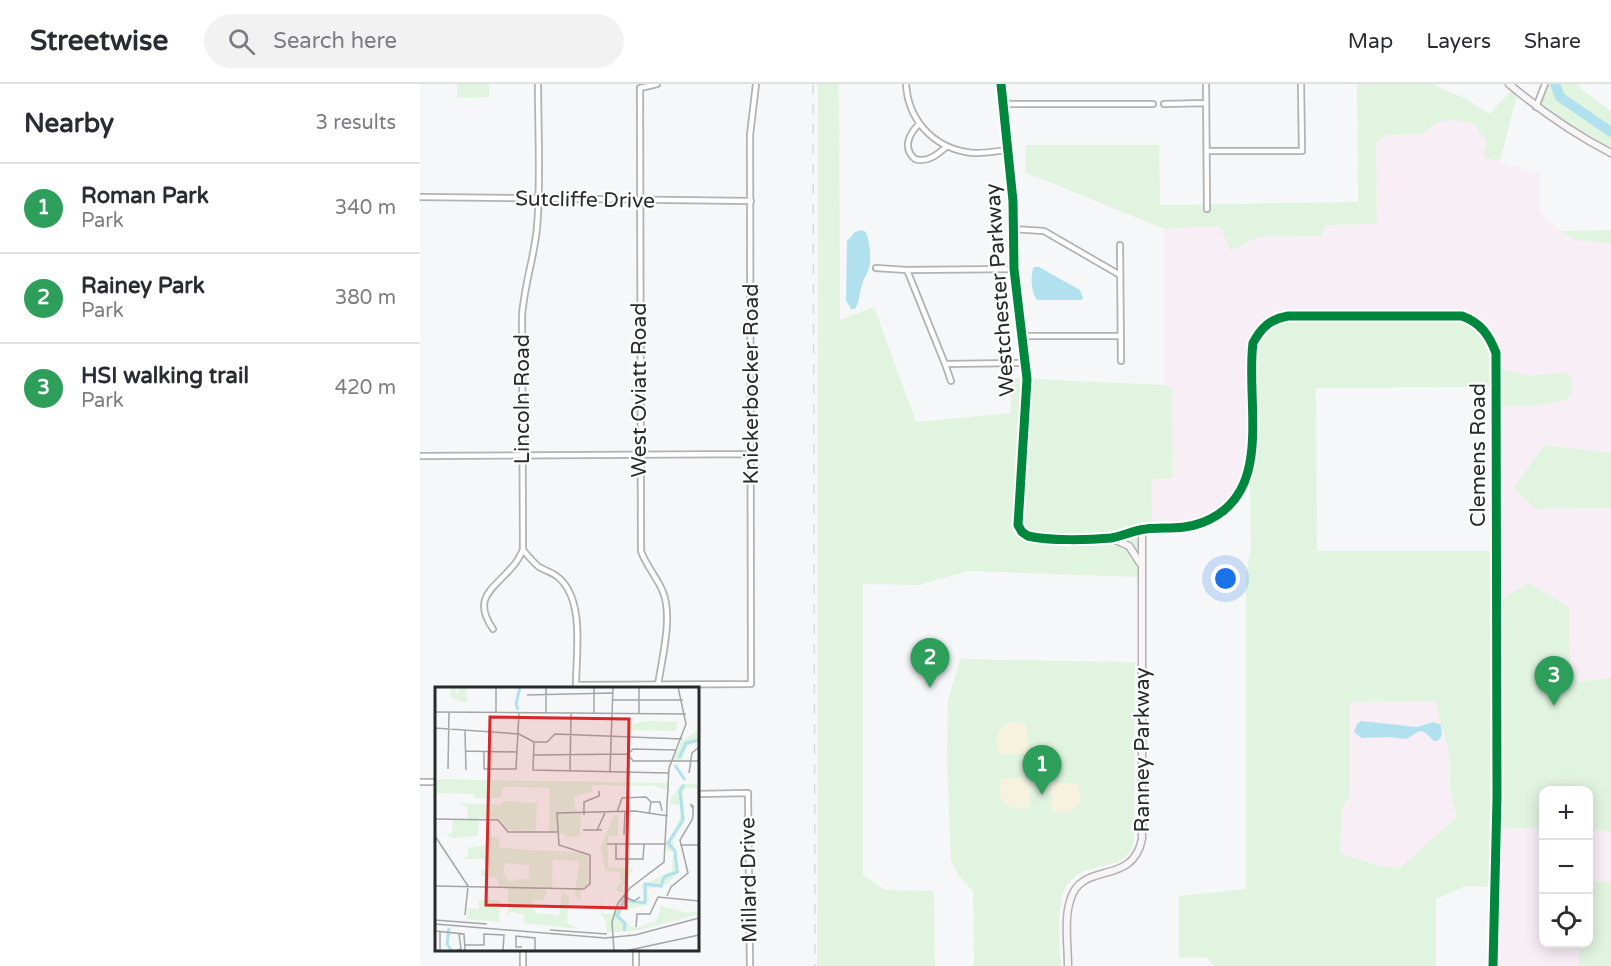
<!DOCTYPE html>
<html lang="en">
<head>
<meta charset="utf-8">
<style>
	:root { --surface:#fff; --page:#f2f2f3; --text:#2b2b33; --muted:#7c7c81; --line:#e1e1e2; --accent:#717272 }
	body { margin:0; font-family:"Varela Round",sans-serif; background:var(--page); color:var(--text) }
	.controls { position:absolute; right:18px; bottom:18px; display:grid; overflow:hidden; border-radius:12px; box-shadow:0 3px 15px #0003 }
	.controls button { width:54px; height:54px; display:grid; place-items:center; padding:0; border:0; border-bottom:2px solid var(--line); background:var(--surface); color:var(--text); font:30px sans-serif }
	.you { position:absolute; left:806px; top:495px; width:21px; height:21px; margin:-15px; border:4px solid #fff; border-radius:50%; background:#1a73e8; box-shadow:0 0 0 9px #1a73e833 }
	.badge { display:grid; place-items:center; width:39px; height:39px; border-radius:50%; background:var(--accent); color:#fff; font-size:20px; font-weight:700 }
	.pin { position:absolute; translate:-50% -50px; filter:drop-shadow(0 2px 3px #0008) }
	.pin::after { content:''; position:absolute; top:32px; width:21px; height:18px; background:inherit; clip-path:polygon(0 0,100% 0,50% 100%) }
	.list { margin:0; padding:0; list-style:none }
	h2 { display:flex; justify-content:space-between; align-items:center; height:78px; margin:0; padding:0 24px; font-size:26px }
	h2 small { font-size:20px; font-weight:400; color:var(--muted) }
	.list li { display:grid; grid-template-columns:39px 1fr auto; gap:18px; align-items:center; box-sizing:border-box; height:90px; padding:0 24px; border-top:2px solid var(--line) }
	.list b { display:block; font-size:22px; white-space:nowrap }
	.list p { margin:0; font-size:20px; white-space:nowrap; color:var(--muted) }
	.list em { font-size:20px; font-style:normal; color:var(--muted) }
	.icon { flex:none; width:33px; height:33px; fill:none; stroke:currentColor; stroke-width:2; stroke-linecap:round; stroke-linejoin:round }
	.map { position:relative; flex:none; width:1191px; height:882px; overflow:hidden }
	header { display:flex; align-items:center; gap:36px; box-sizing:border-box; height:84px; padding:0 30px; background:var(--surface); border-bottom:2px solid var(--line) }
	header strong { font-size:28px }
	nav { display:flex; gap:33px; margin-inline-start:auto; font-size:21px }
	.search { width:420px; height:54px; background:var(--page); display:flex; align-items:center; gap:15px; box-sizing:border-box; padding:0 21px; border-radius:33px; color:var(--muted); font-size:22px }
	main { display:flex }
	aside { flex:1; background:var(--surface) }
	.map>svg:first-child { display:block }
	.commercial { fill:#f8eef6 }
	.green { fill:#e1f4e0; fill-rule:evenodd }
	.sand { fill:#f7f2de }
	.water { fill:#b1e1ef }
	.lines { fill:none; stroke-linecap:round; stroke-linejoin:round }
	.river { stroke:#b1e1ef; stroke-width:10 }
	.street-casing { stroke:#b2b2b3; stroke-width:8 }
	.secondary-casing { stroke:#b2b2b3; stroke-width:9 }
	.street { stroke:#fefefe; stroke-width:4.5 }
	.secondary { stroke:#f9f4f5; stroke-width:6 }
	.rail { stroke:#dbdbdb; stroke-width:1.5; stroke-dasharray:10 10; stroke-linecap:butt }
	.cycleway-casing { stroke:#fff; stroke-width:13 }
	.cycleway { stroke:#00873e; stroke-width:9 }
	.labels { text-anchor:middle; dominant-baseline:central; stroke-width:4.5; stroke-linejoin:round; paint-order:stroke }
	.street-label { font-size:21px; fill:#292a2a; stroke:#fff }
	.inset-river { fill:none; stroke:#b1e1ef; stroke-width:3 }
	.inset-road { fill:none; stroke:#a4a5a6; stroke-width:1.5 }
	.view { fill:#d62828; fill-opacity:0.15; stroke:#d62828; stroke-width:3 }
	.inset-edge { fill:none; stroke:#292a2a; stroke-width:3 }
</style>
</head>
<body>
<header>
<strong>Streetwise</strong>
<div class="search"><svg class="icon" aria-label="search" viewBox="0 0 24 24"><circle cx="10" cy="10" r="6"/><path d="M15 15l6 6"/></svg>Search here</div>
<nav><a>Map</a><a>Layers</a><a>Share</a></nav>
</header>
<main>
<aside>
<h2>Nearby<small>3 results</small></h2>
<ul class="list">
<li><span class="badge" style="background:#2e9e5b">1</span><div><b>Roman Park</b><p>Park</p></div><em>340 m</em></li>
<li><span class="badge" style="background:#2e9e5b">2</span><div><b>Rainey Park</b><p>Park</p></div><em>380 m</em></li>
<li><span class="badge" style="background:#2e9e5b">3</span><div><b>HSI walking trail</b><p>Park</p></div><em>420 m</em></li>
</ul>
</aside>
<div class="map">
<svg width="1191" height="882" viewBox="0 0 1191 882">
	<rect width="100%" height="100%" fill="#f6f7f8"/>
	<!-- commercial -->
	<path class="commercial" d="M1032 34 1054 40 1067 58 1064 73 1120 90V128L1140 147 1155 156 1191 159V369L1124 361 1093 405 1116 425 1191 424V594L1158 598 1150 582 1149 523 1109 499 1080 515 1078 265 1069 246 1054 234 1041 230 855 233 847 237 840 244 832 258 830 372 821 400 812 415 799 427 787 434 771 439 732 442 731 394H753L752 305 744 301V145L800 142 812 167 838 153 901 152 906 141 957 140 956 58 966 51 1002 50 1013 40Z
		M1015 617 1029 669 1030 704 1037 733 982 782 962 783 920 769 922 725 930 711V618Z
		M1123 743 1124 860H1159V882H1076L1081 745Z
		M1168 743 1191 749V798L1169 797Z"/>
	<!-- green -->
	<path class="green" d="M37 0H69V13L37 14Z
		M398 0H419L420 236 454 223 496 338 591 329V294L744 301 752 305 753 394 731 395 732 442 719 443 720 493 549 487 499 501 443 500V791L465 806 514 807 515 882H397Z
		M937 0H1016L1021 5 1045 14 1069 30 1092 6 1097 11 1080 77 1064 73 1067 58 1054 40C1031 34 1021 33 1002 50L966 51 956 59 957 140 906 141 901 152 838 153 811 167 800 142 744 145 605 88 606 61H739L740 121 938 118Z
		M1122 0H1158L1161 5 1191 27V71L1158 54 1114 24Z
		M1191 146V159L1155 156 1140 147Z
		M869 235H1041C1075 248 1073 272 1073 303L896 304 897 467H1072L1074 803 1045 802 1016 815V882H794L786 873 759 874V812L826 805V495L831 463 830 395 836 374 835 279 838 264 847 244 857 238ZM1015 617 1029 669 1030 704 1037 733 982 782 962 783 920 769 922 725 930 711V618Z
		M1078 284 1108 292 1145 288 1151 294 1152 308 1146 316 1112 322H1079Z
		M1124 361 1191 369V424L1116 425 1093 405Z
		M1109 499 1149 523 1150 582 1158 598 1191 594V749L1169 743 1168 706H1124L1123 743 1081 745 1082 654H1077V607L1081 606 1080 515Z
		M540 575 715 578 714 759C703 793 661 771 644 807 636 826 640 861 641 882H554L553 807 538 791 531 776 527 677 528 617Z
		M1169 797 1191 798V882H1159V860H1168Z"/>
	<!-- sand -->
	<path class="sand" d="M591 638H596L607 642 608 667 604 670H580L576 659 578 648 585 641Z
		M581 694H605L610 699V722L598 725 585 721 579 711Z
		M634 699H658L661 716 655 725 642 729 632 727 631 702Z"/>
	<!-- water -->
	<path class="water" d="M441 146 446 148C450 159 452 177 448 187 446 192 443 196 442 201 439 209 440 217 435 225H431L426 216 427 157 435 148Z
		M614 183H619L660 206 663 214 661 216H617C611 208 610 192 614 183Z
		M941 637 997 643 1013 638 1021 641 1022 651 1018 657H1014C1001 645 1003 644 987 655L969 653 942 654 934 648 937 640Z"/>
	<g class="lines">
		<!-- river -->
		<path class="river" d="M1135 0 1140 13 1191 48"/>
		<!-- street casing -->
		<g class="street-casing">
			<path id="street" d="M118 0C118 48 121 97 117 144 114 174 104 202 102 232L103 466C108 472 113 478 119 483 126 487 134 489 139 494 165 517 156 570 156 601
				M486 0C488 35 512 62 546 68 559 71 575 67 588 66
				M786 0 787 125
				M220 4 221 467C226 482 237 493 243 508 253 533 242 574 238 601
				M220 4 237 0
				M583 17 590 20H733
				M744 20 786 19
				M1116 23 1125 0
				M499 40C489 50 482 64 495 75 507 79 517 71 526 63
				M787 67H882L881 0
				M0 113 331 117
				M593 145 624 147 700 191
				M700 161 701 277
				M456 184 487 186 525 280 606 279
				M487 186 594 185
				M603 252H701
				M525 280 531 297
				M0 372 332 370
				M73 545C51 513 74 505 93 482 97 478 100 472 103 466
				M156 601 331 600 330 51 336 0
				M0 698H16
				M278 710 328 709 330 882
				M216 866V882
				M103 882V866"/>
		</g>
		<!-- secondary casing -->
		<g class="secondary-casing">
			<path id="secondary" d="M581 0 593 117 594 185 607 295 598 441 602 448 608 452C629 457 669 456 691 454 703 452 714 446 726 445 744 443 763 446 781 439 856 412 825 319 833 259 841 244 850 235 868 232H1042C1061 239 1069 251 1076 269L1077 713 1073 882
				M1089 0C1121 27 1154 50 1191 69
				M693 455 709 462 720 479
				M648 882C648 862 644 836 650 817 661 775 712 804 722 755V445"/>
		</g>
		<!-- street -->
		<use href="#street" class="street"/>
		<!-- secondary -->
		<use href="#secondary" class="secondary"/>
		<!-- rail -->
		<path class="rail" d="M393 0 395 882"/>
		<!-- cycleway casing -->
		<g class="cycleway-casing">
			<path id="cycleway" d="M581 0 593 117 594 185 607 295 598 441 602 448 608 452C629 457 669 456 691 454 703 452 714 446 726 445 744 443 763 446 781 439 856 412 825 319 833 259 841 244 850 235 868 232H1042C1061 239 1069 251 1076 269L1077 713 1073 882"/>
		</g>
		<!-- cycleway -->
		<use href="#cycleway" class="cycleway"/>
	</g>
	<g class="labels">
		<!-- street labels -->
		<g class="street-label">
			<text transform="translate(165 116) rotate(1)">Sutcliffe Drive</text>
			<text transform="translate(580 206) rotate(-94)">Westchester Parkway</text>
			<text transform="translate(331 300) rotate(-90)">Knickerbocker Road</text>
			<text transform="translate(219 306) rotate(-90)">West Oviatt Road</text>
			<text transform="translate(102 315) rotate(-90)">Lincoln Road</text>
			<text transform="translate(1058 371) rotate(-90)">Clemens Road</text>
			<text transform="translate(722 666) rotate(-90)">Ranney Parkway</text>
			<text transform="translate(329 796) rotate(-91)">Millard Drive</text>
		</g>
	</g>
	<!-- overview -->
	<g transform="translate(15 603)">
		<rect width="264" height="264" fill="#f6f7f8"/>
		<path d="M0 0H20L22 9 25 0H32V16L16 11V1ZM213 34 243 35 240 44 192 43V38ZM264 42V55L253 59 246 74H237L246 55ZM0 92 234 96 235 103 218 99 156 98 158 104 139 110 141 125H146L145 149 130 150V147L114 145V101L68 100 65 111H39V107L0 106ZM246 97H264V101H251L248 104 250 133 238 154 245 185 228 199 213 202 214 213 209 218 195 222 194 215 190 216 185 229 196 240H205L222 233 226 219 254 226 264 224V227L204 243 171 246V233L166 228 168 212V227H177L187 209 208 216 211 209 206 199 237 184 238 164H231L232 158 245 131V118L235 117V113ZM70 114 102 116 101 144 72 143 65 132 44 131 43 149 16 151 11 146 17 147 18 133 33 132 32 120 23 116 65 118ZM179 128H183V149H173V180L199 181 187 201 190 206 179 203 186 196 184 185 170 184 166 160ZM54 150H64L65 161 153 166 154 198 146 202 145 214 140 207 144 174 118 173 117 201 110 202 112 206 108 213 97 214 101 226 124 228 127 204 134 209 132 236 144 242 88 236 90 228 75 224 73 231V201L64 200 62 191 46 189 47 183H51L49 172H26L33 169V161L49 158ZM70 176 94 178V191L75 194 68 186ZM44 213H65L64 235 32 232 33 221 44 222Z" fill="#e1f4e0" fill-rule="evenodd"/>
		<path class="inset-river" d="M83 23 81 17 85 0M244 71 251 56 264 53M240 78 250 93M14 241 12 257 17 264M189 244 190 236 182 229 189 213 210 216V197L226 199 229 190 242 185 240 164 233 156 248 133 245 104 249 98"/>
		<path class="inset-road" d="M92 8 177 6M177 13H248M0 25 251 27M61 26V0M111 26V0M204 26V0M159 27V0M0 41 84 47 99 55H112L120 47 247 52M30 44 31 83M99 55 98 83 233 86M30 64 81 65M49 64V82H81L84 26M193 67 198 74H264M193 67 198 62 241 63M99 68 193 67M13 82 14 25M135 84 136 27M175 84 178 0M254 86 257 66 264 60M216 115H225L227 124M182 125 187 111 211 110 216 115 214 127M149 128V115L164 109V104M0 132 63 133 73 145H122M148 143H167M162 143 170 126M189 148 190 125M0 149 33 199 30 228M172 157H231M181 157V172H208L209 157M245 158H264M0 199 149 202 155 197V168L124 158 122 126 200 124 233 129M188 209 199 214 205 210M232 209 236 200 253 186 245 153 257 133 258 129V119L256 118 258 122M0 233 52 237M0 237 170 251 200 248 264 231M201 240 202 227H215L223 210 264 214M115 243 172 247M0 244 29 247 30 264M30 258H49V247L69 248 68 264M87 260H81V249L100 251V264M5 264V245M19 264 26 262 24 247M179 264 177 235 183 216 195 201 229 175 234 81 251 37 243 0M190 264 264 248"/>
		<path class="view" d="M55 30 194 32 191 221 51 218Z"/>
		<rect width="264" height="264" class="inset-edge"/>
	</g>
</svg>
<div class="controls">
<button>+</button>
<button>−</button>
<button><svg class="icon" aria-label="locate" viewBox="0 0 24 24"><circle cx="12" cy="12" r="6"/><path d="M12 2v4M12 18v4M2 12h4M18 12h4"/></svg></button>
</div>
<div class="you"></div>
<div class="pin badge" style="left:622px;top:711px;background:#2e9e5b">1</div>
<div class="pin badge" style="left:510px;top:604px;background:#2e9e5b">2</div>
<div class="pin badge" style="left:1134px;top:622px;background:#2e9e5b">3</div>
</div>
</main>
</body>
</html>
